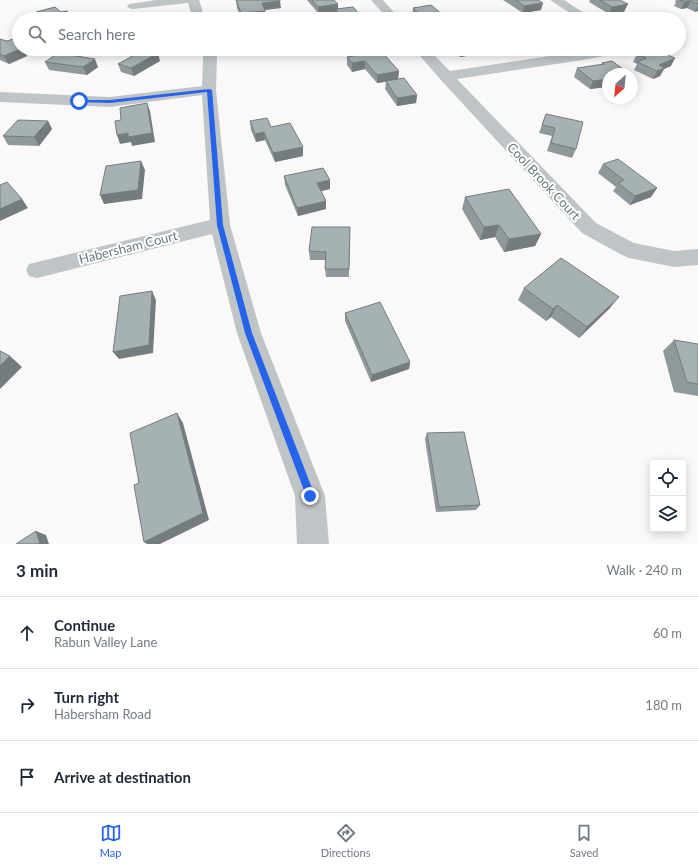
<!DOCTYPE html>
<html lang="en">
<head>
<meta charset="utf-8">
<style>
	:root { --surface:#fff; --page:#f2f2f3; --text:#1f2937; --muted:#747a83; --line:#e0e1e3; --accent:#2563eb }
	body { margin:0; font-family:Lato,sans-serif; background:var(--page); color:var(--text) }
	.controls { position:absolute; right:12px; bottom:12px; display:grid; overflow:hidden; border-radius:4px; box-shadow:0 2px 10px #0003 }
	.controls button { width:36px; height:36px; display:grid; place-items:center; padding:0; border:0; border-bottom:1px solid var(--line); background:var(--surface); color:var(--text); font:20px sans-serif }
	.compass { position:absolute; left:602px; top:68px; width:36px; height:36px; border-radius:50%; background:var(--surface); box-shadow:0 2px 10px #0003; rotate:207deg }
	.stop { position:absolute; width:12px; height:12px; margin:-9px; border:3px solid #2563eb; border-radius:50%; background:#fff }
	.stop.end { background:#2563eb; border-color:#fff; box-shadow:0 1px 4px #0008 }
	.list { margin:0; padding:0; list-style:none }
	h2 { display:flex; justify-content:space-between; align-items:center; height:52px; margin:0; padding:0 16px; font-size:17px }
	h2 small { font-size:13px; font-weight:400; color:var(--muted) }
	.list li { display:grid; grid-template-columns:26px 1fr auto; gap:12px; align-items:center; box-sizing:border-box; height:72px; padding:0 16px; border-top:1px solid var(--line) }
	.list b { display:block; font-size:15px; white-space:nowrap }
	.list p { margin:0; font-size:13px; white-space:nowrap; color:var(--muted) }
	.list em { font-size:13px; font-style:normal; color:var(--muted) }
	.icon { flex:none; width:22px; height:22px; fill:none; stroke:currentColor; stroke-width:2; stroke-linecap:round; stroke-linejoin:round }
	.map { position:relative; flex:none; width:698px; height:544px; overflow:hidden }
	.search { position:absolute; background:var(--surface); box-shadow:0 2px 10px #0003; left:12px; right:12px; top:12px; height:44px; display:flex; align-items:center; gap:10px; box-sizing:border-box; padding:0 14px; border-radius:22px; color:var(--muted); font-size:15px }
	.sheet { height:268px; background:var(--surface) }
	nav { display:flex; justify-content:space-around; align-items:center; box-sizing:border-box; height:56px; border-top:1px solid var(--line); background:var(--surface); font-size:11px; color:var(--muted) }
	nav a { display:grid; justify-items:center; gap:2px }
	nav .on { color:var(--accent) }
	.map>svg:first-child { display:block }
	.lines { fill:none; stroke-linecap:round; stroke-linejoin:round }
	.street { fill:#bfc5c7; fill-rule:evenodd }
	.wall { fill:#8f989b }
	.shaded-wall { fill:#747c7e }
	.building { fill:#a6b1b4; stroke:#747c7e }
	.route { fill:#2563eb }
	.labels { text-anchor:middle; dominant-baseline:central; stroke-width:4; stroke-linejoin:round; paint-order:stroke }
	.street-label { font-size:13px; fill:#667a80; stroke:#fff }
</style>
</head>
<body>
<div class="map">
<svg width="698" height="544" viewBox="0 0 698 544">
	<rect width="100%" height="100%" fill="#faf9f8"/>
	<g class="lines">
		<!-- street -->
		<path class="street" d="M156 0H199L205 19H193L188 3 133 9 129 8 127 6 129 4Z
			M371 0H383L400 19H388Z
			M550 0H564L593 19H579Z
			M201 49H215L217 56 216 90 230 225 261 333 325 496 329 544H297L295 496 237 333 212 234 37 278 29 276 26 270 29 264 37 262 210 220 202 95 110 107 0 102V92L110 97 202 86 203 56Z
			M414 49H428L450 71 596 49H612L604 56 589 59 457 79 596 223 634 243 674 251 698 249V265L674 267 629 258 622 255 582 233 440 79Z"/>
	</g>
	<!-- wall -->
	<path class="wall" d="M236 0 281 8 265 10 266 18 258 19H241L237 8Z
		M307 0H334L338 9 364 19H338L336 16V12L319 14Z
		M503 0H538L541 10 523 13Z
		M590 0H620L624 12 609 14 589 2Z
		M676 0H698V11L695 12 687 8 681 9 674 6 676 2H675Z
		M413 8 442 19H416L412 15Z
		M36 12H61L75 19H39Z
		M0 39 25 52 27 56 9 64 0 60Z
		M354 49H382L381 52 399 71 398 79 417 95 416 103 397 106 385 89 386 82 377 83 365 69 352 72 347 65V57L359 55Z
		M452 49H480L479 54 460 57Z
		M637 54 671 66 664 69 660 76 653 79 634 70 637 64 633 62Z
		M160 61 134 76 121 72 118 64Z
		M612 61 608 74V88L606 87 590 89 574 77 577 68 601 65 602 63Z
		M45 62 98 67 87 75 49 70Z
		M546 114 576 149 572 158 547 151 552 136 539 133Z
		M48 121 52 129 39 146 8 145 3 136Z
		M250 121 271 127 303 147V156L275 162 265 140 256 142 251 130Z
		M603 164 657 188 651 197 630 205 613 191 616 187 598 173Z
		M284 176 330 189 321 191 326 209 298 216 285 185Z
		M465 197 541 234 535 246 504 252 495 237 480 240 462 209Z
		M350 227 349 277H326L325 269 326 260H310L309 251Z
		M524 288 610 308 579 338 551 317 546 321 518 300Z
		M345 313 410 362 409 369 371 382 345 321Z
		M674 340 698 344V396L674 392 663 351Z
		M427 433 480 505 476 510 436 512 425 439Z"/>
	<!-- shaded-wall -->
	<path class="shaded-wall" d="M280 1 281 8 262 10V3Z
		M691 1 687 8 681 9 685 2Z
		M543 3 541 10 523 13 524 6Z
		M338 4V11L336 9V12L319 14 318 7Z
		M628 4 624 12 609 14 612 7Z
		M698 6V11L695 12Z
		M265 11 266 18 258 19H242L241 13Z
		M443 15 442 19H435L437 16Z
		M46 16 48 19H42L41 17Z
		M19 49H32L25 52 27 56 9 64 4 56Z
		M359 49H382V52L359 55Z
		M461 49H480L479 54 460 57Z
		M158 53 160 61 134 76 131 68Z
		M675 58 671 66 664 69 660 76 653 79 657 71 659 65Z
		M95 59 98 67 87 75 83 67Z
		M365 61V69L352 72V63Z
		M399 71 398 79 377 83V75Z
		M608 79V83L606 87 590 89 593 81Z
		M632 86H636L632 94Z
		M417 95 416 103 397 106V98Z
		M147 103 150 111 155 142 132 146 131 142 120 144 117 135 128 133Z
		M48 121 52 129 39 146 34 137Z
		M264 132 265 140 256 142 255 134Z
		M303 147V156L275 162 273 153Z
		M141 161 145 170 142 199 104 204 100 195Z
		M330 180V189L317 192V183Z
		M657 188 651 197 630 205 635 196Z
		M22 199 28 208 0 221V209Z
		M326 201V209L298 216 297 208Z
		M499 225 495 237 480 240 484 227Z
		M541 234 535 246 504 252 509 239Z
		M152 291 156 300 153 353 119 359 113 352Z
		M619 297 610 308 579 338 587 327Z
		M557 305 551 317 546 321 553 309Z
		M10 356 22 367 0 389V366Z
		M410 362 409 369 371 382 372 375Z
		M177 413 183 423 209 520 160 544H147L144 542Z
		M36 531 46 535 49 544H40Z"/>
	<!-- building -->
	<path class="building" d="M236 0H280V1L262 3 265 11 241 13Z
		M312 0H334L338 4 318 7Z
		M516 0H538L543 3 524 6Z
		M600 0H620L628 4 612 7Z
		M680 0H698V4L691 1 685 2Z
		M431 5 443 15 437 16 439 18 425 19 413 8Z
		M55 7 61 12 67 11 75 18 70 19H50L46 16 41 17 36 12Z
		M353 7 364 19H344L336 9Z
		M659 17 661 19H642L640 18Z
		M19 37V45L18 46H19V49H20L4 56 0 54V39L7 41Z
		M145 49 158 53 131 68 118 64Z
		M650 49H654L675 58 659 65 665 68 657 71 637 62 646 58 637 54Z
		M381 51 399 71 377 75 365 61 352 63 347 57Z
		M58 53 95 59 83 67 45 62Z
		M612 61 630 74H608V79L593 81 577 68 604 64 602 63Z
		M404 78 417 95 397 98 386 81Z
		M632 83 636 86H632Z
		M147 103 152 133 128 137V133L117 135 115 121 121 120 120 108Z
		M546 114 583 122 576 149 551 143 555 128 542 125Z
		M267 118 271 127 290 123 303 147 273 153 264 132 255 134 250 121Z
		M18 120 48 121 34 137 3 136Z
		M618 159 657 188 635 196 618 183 624 180 603 164Z
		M141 161 138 190 100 195 106 166Z
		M323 168 330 180 317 183 326 201 297 208 284 176Z
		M7 182 22 199 0 209V185Z
		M509 189 541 234 509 239 499 225 484 227 465 197Z
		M312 227H350L349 269H325L326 252 309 251Z
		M561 258 619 297 587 327 557 305 553 309 524 288Z
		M152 291 149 345 113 352 120 296Z
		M380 302 410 362 372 375 345 313Z
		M674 340 698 344V384L687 382Z
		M0 351 10 356 0 366Z
		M177 413 203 513 144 542 134 485 139 483 130 433Z
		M464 432 480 505 439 507 427 433Z
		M36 531 40 544H16Z"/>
	<!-- route -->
	<path class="route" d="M209 89 212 90 223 225 252 333 315 496 313 500 310 501 307 500 306 496 245 333 217 225 207 92 110 103 79 102 77 101 79 100H110Z"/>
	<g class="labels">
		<!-- street labels -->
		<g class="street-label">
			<text transform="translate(544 181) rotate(47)">Cool Brook Court</text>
			<text transform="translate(128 247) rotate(-14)">Habersham Court</text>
		</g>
	</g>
</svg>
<div class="controls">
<button><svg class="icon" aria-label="locate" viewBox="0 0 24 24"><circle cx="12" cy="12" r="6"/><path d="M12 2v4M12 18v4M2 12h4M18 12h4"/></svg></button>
<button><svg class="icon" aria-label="layers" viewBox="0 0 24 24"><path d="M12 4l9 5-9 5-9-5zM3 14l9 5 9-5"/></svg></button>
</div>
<svg class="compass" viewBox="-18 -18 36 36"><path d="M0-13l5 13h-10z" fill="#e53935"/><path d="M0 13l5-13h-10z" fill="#747a83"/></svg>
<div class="stop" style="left:79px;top:101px"></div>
<div class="stop end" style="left:310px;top:496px"></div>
<div class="search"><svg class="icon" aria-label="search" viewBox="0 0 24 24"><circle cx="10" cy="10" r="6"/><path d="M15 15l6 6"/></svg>Search here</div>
</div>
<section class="sheet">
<h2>3 min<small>Walk · 240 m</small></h2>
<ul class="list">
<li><svg class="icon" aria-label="ahead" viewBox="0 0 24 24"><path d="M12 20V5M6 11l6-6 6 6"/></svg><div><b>Continue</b><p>Rabun Valley Lane</p></div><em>60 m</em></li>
<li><svg class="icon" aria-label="right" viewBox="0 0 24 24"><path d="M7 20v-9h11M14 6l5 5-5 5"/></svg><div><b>Turn right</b><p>Habersham Road</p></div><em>180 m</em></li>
<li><svg class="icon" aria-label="arrive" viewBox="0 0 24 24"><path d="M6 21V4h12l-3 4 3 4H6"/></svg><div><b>Arrive at destination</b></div></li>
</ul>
</section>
<nav>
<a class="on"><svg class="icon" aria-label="map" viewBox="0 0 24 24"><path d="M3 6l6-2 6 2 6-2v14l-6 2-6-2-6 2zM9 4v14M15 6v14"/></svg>Map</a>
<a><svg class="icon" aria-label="directions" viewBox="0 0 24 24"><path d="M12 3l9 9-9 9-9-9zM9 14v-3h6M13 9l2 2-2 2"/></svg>Directions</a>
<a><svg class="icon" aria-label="saved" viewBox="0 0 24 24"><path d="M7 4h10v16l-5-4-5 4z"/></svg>Saved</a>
</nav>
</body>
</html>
